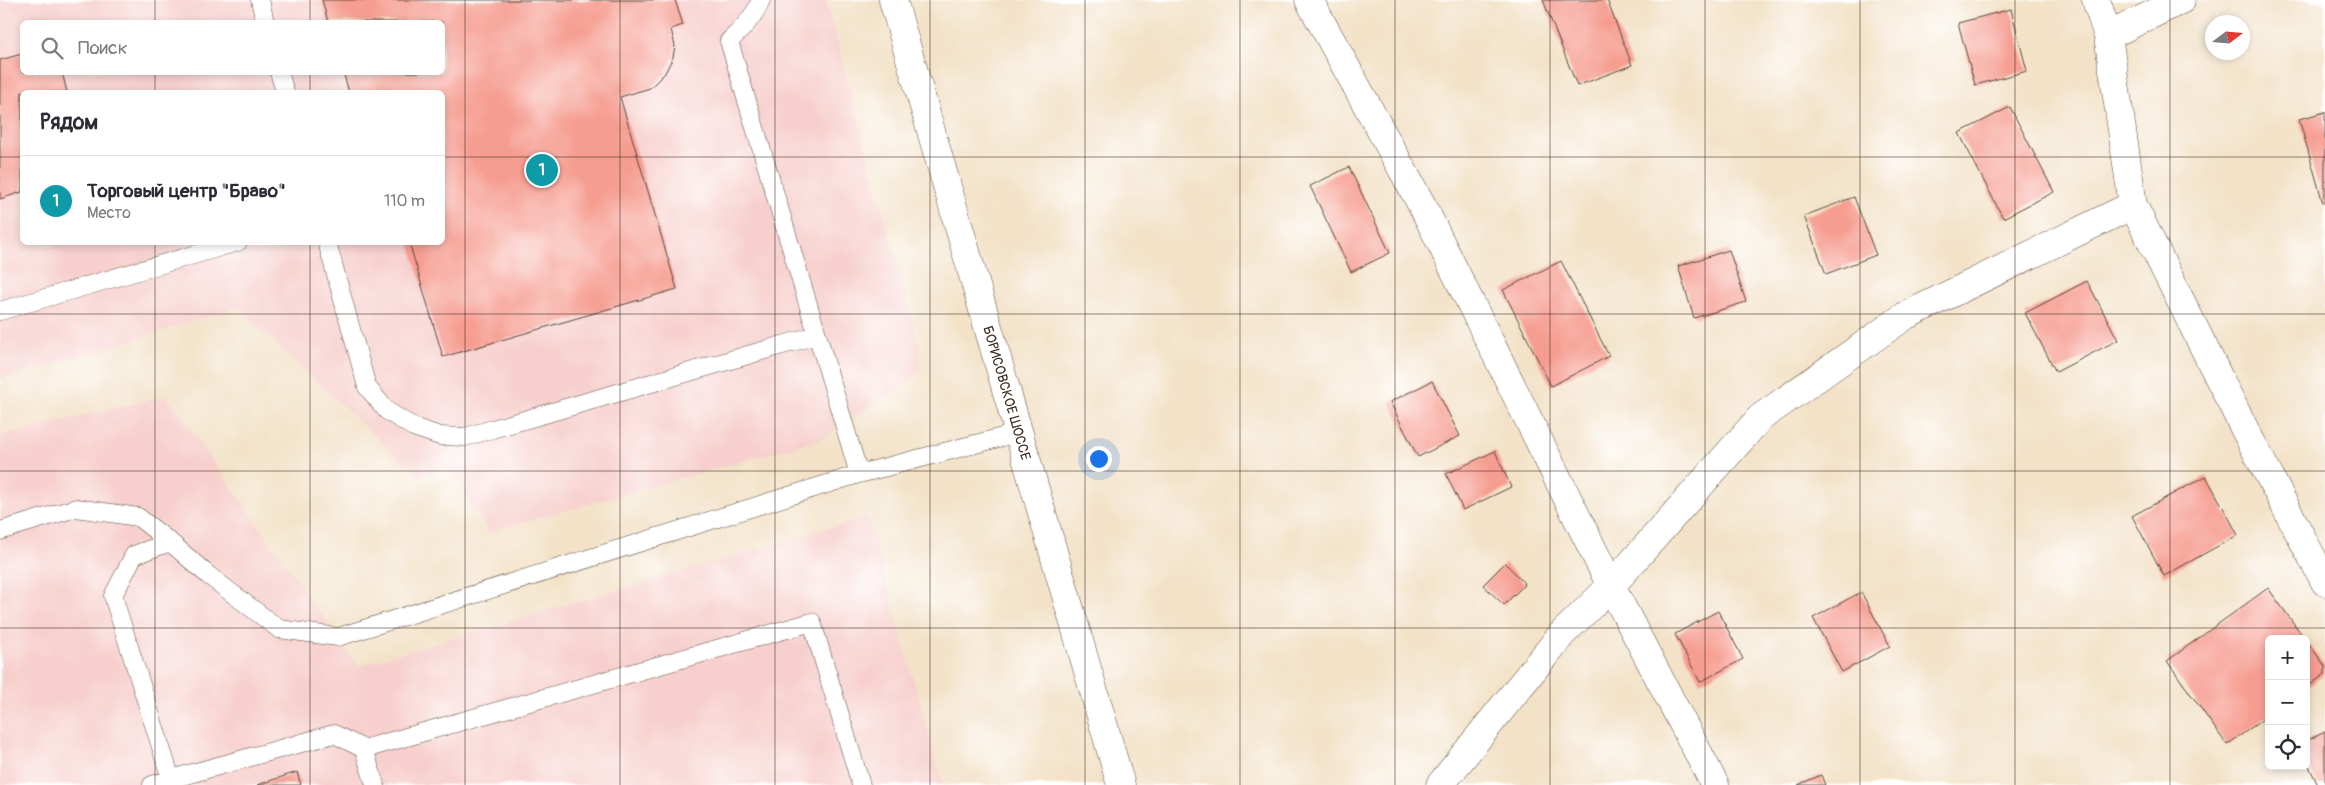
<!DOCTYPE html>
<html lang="ru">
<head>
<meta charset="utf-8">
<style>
	:root { --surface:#fff; --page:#f7f7f7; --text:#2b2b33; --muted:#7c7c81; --line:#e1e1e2; --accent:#d1495b }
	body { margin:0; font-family:Pangolin,sans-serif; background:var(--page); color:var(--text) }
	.controls { position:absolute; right:15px; bottom:15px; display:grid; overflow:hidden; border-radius:8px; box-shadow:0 2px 8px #0003 }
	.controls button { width:45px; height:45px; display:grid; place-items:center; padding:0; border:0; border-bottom:1px solid var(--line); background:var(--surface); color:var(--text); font:25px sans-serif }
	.compass { position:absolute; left:2205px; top:15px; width:45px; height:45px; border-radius:50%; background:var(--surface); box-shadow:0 2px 8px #0003; rotate:74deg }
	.you { position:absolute; left:1098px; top:458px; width:18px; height:18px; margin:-12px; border:4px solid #fff; border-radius:50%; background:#1a73e8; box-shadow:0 0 0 8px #1a73e833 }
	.badge { display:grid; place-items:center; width:32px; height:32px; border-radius:50%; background:var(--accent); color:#fff; font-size:16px; font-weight:700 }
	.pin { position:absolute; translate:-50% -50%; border:2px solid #fff; box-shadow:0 1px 5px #0006 }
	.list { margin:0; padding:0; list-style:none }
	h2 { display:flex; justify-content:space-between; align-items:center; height:65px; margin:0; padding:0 20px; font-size:21px }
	h2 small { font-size:16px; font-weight:400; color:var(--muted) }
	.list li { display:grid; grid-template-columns:32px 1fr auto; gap:15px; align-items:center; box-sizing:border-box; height:90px; padding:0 20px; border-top:1px solid var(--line) }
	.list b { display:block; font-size:19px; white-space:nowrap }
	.list p { margin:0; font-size:16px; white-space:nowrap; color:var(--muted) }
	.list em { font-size:16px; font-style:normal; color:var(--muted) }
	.icon { flex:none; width:28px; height:28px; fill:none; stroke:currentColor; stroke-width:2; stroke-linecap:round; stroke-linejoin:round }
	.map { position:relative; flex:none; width:2325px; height:785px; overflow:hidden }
	.search { position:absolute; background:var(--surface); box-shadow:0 2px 8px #0003; left:20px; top:20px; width:425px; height:55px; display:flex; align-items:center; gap:12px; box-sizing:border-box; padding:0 18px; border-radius:8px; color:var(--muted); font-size:19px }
	.panel { position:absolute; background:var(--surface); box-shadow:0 2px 8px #0003; left:20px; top:90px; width:425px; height:155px; border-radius:8px }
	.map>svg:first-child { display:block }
	.built { fill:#f7d0ce; fill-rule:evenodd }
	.building { fill:#f69d91 }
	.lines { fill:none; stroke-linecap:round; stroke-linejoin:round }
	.service-casing { stroke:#574638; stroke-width:19 }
	.minor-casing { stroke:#574638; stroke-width:29 }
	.primary-casing { stroke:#574638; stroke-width:29 }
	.service { stroke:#fff; stroke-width:18 }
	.minor { stroke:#fff; stroke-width:28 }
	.primary { stroke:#fff; stroke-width:28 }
	.grid { fill:none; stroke:#3b2a1e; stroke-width:1; stroke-opacity:0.55 }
	.labels { text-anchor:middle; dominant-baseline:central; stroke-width:5; stroke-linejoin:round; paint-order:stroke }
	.street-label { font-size:14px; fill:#3b2a1e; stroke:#fff }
</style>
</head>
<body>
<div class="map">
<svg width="2325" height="785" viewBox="0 0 2325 785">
	<rect width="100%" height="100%" fill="#fff"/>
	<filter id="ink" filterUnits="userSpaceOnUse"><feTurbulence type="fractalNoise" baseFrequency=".02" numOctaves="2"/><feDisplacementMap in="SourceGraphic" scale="10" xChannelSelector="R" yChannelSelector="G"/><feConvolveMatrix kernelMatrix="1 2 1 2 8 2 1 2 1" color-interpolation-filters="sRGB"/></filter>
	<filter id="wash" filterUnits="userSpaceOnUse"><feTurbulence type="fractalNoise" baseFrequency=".0096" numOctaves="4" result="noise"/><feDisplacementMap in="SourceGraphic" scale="20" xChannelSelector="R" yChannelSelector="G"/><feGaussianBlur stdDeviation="1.12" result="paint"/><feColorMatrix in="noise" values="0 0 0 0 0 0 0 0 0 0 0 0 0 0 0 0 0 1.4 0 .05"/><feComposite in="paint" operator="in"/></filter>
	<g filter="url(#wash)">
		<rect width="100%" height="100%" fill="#f3e2c8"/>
		<!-- built -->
		<path class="built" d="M0 0H826L920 349 919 374 822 439 489 532 449 468 418 476 237 308 0 380ZM22 22H442V72H22ZM22 92H442V242H22Z
			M167 396 358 666 868 517 943 785H0V436Z"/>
		<g id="blocks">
			<!-- building -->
			<path class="building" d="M322 0H675L683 25 671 29 675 46 673 57 665 73 650 88 620 97 677 289 443 357 409 242H442V92H349L343 72H442V22H328Z
				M1543 0H1607L1632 65 1577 86Z
				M2011 9 2027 71 1975 85 1958 23Z
				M22 54V72H62L67 92H22V192L0 199V60Z
				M2010 107 2054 192 2003 218 1959 133Z
				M2325 112V203H2323L2299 119Z
				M1349 167 1390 253 1351 272 1310 186Z
				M1854 197 1876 255 1826 274 1804 216Z
				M1729 250 1746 302 1694 318 1678 266Z
				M1561 261 1609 356 1551 386 1503 290Z
				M2087 281 2118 340 2056 372 2025 313Z
				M1432 381 1460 436 1418 457 1390 402Z
				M1495 451 1511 487 1463 510 1446 474Z
				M2206 476 2238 535 2164 576 2132 516Z
				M1505 563 1525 584 1504 605 1483 585Z
				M2268 588 2305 639H2269V715L2227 745 2167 661Z
				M1861 592 1890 646 1842 672 1813 618Z
				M1718 611 1743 659 1700 682 1675 634Z
				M2306 640 2325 666V674L2306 688Z
				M2325 732V785H2318L2306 760V741Z
				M297 772 301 785H257Z
				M1821 775 1825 785H1798Z"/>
		</g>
	</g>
	<g filter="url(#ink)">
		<use href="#blocks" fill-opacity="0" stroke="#574638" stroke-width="1"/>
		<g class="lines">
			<!-- service casing -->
			<g class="service-casing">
				<path id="service" d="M260 0 265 22
					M761 0C754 17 743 29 729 41L859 474
					M279 72 285 92
					M327 242 367 387 387 411 413 427 440 436 465 437 817 335
					M0 311 238 242
					M0 531 76 508 138 517 170 542
					M364 749 812 622 861 785
					M152 785 171 779
					M375 785 364 749 334 734 171 779 113 596 134 555 170 542 208 575 279 629 338 637 859 474 1018 433"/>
			</g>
			<!-- minor casing -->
			<g class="minor-casing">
				<path id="minor" d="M1309 0 1424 209 1611 586 1715 785
					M2096 0 2108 36 2133 205 2245 430 2325 582
					M2108 36 2181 0
					M1440 785 1563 633 1611 586 1760 418 1905 316 2133 205"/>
			</g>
			<!-- primary casing -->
			<g class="primary-casing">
				<g id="primary">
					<path id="s1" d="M893 0 1121 785"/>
				</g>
			</g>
			<!-- service -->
			<use href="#service" class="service"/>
			<!-- minor -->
			<use href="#minor" class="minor"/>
			<!-- primary -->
			<use href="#primary" class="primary"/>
		</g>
	</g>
	<!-- grid -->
	<path class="grid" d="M155 0V22M310 0V22M465 0V785M620 0V785M775 0V785M930 0V785M1085 0V785M1240 0V785M1395 0V785M1550 0V785M1705 0V785M1860 0V785M2015 0V785M2170 0V785M155 72V92M310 72V92M0 157H22M442 157H2325M155 242V785M310 242V785M0 314H2325M0 471H2325M0 628H2325"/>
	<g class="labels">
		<!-- street labels -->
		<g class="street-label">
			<text stroke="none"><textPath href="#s1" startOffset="409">БОРИСОВСКОЕ ШОССЕ</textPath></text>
		</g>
	</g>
</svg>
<div class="controls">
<button>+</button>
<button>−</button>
<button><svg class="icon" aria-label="locate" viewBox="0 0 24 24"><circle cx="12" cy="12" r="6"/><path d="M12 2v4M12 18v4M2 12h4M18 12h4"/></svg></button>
</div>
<svg class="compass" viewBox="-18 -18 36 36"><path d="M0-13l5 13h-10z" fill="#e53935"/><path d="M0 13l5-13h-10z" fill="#7c7c81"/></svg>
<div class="you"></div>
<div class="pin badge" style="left:542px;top:170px;background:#0f9aa8">1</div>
<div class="search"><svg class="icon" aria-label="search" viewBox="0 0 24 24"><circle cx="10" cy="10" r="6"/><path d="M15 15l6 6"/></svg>Поиск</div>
<section class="panel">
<h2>Рядом<small></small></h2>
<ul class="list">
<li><span class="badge" style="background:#0f9aa8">1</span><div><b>Торговый центр &quot;Браво&quot;</b><p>Место</p></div><em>110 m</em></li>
</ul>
</section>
</div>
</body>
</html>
